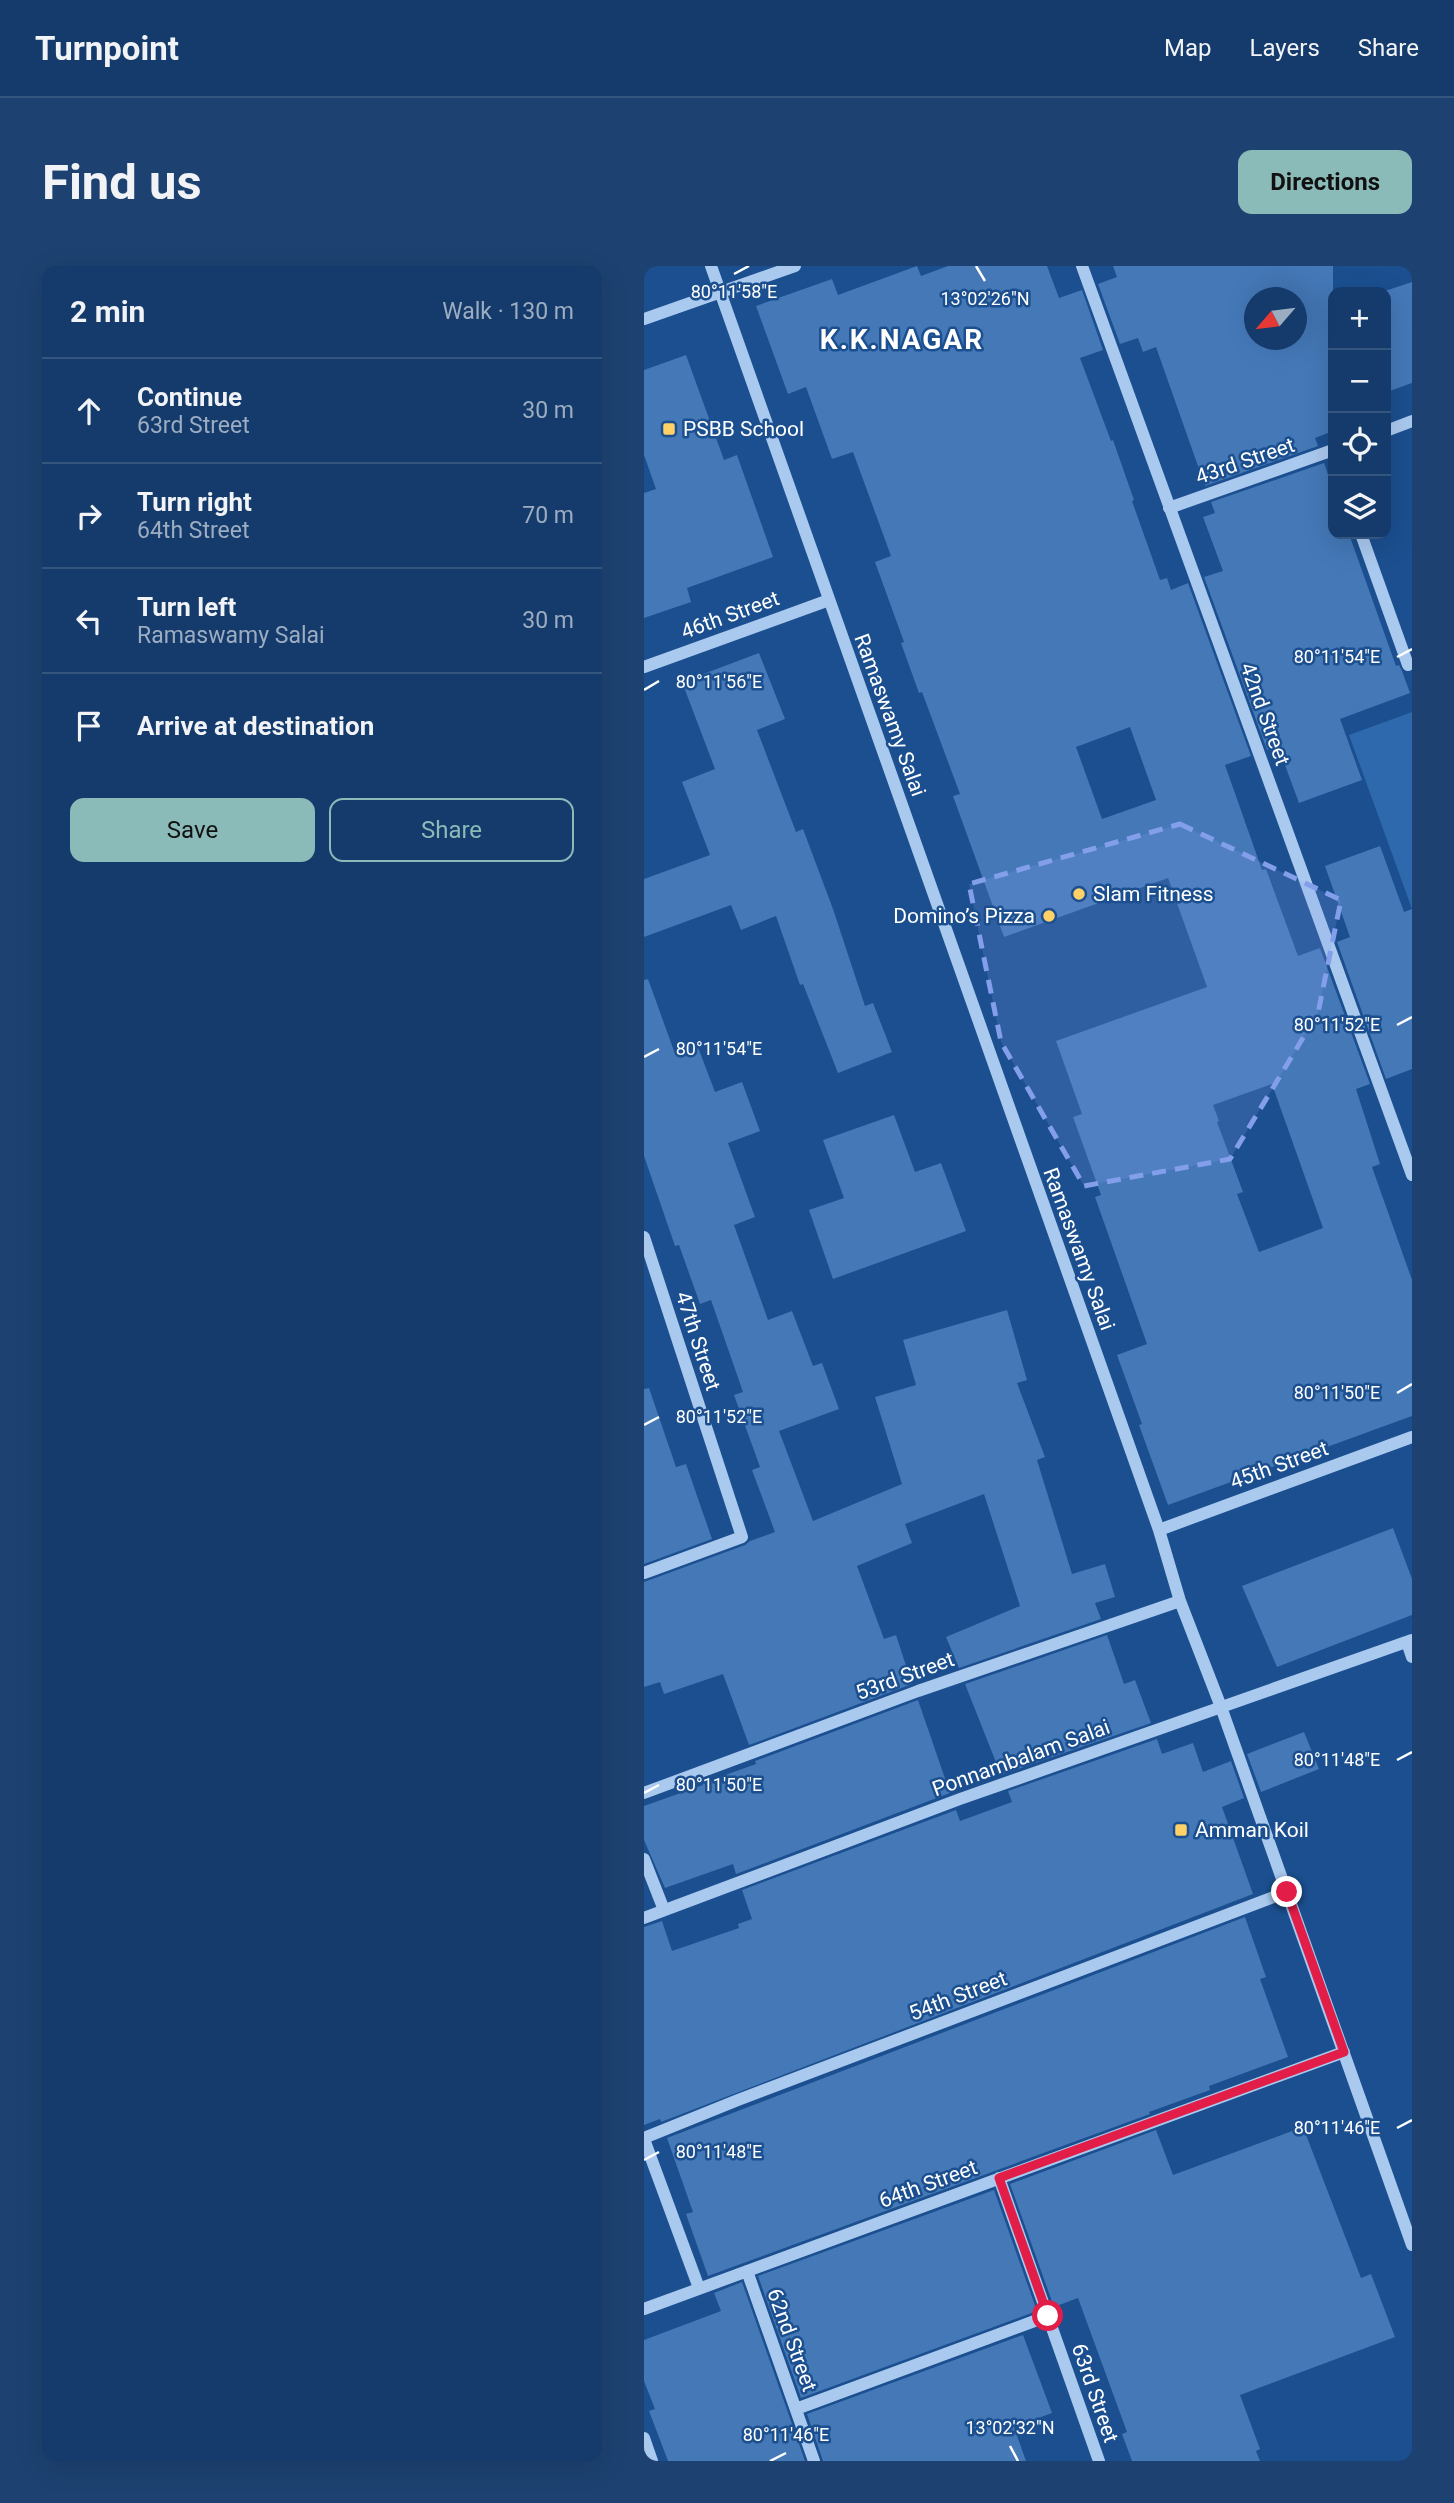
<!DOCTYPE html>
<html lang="en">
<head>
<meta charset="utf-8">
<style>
	:root { --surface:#143b6b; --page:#1d4271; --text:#f1f3f6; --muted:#9dadc1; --line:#33557e; --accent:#8bbbb9 }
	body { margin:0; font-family:Roboto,sans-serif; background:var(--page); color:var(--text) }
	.controls { position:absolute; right:21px; top:21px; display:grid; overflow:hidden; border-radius:14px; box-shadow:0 7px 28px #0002 }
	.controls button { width:63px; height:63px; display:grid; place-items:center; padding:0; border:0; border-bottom:2px solid var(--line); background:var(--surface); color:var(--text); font:35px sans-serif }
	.compass { position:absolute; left:600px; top:21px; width:63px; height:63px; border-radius:50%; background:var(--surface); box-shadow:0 7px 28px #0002; rotate:242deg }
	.stop { position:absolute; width:21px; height:21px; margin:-16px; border:5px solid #e11d48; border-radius:50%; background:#fff }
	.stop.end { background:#e11d48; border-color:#fff; box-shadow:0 2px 7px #0008 }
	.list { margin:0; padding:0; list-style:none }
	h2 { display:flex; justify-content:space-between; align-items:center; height:91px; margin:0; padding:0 28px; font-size:30px }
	h2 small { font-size:23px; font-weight:400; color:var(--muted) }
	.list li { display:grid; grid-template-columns:46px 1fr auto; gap:21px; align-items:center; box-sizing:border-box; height:105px; padding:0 28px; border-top:2px solid var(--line) }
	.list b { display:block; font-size:26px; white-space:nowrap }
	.list p { margin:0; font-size:23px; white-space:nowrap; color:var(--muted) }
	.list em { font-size:23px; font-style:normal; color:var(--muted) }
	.actions { display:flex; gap:14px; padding:21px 28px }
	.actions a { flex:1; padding:16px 0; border:2px solid var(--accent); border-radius:14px; text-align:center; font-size:24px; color:var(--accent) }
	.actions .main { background:var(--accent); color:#111 }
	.icon { flex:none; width:38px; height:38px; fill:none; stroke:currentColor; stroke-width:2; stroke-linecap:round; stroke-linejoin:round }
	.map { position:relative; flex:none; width:768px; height:2195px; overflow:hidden; border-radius:14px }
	header { display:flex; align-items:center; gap:42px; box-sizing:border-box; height:98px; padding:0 35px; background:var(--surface); border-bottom:2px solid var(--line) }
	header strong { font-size:33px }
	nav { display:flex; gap:38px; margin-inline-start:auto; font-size:24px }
	.intro { display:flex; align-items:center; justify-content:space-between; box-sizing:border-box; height:168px; padding:0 42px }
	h1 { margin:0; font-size:49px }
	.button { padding:18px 32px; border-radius:14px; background:var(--accent); color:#111; font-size:24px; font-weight:700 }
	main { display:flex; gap:42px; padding:0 42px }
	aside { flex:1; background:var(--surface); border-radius:14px; box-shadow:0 7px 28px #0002 }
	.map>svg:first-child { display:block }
	.green { fill:#2e69ad }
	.building { fill:#4478b7; fill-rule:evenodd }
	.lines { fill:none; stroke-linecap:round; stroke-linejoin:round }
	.minor { stroke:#a9c9ee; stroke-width:12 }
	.route { stroke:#e11d48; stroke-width:9 }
	.marked { fill:#839eea; fill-opacity:0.2; stroke:#839eea; stroke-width:5; stroke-dasharray:14 9; stroke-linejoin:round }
	.ticks { fill:none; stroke:#fff; stroke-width:2.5 }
	.poi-dot { fill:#ffd166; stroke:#1b4f8f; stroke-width:2.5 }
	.labels { text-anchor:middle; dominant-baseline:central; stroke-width:5; stroke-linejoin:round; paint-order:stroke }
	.poi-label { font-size:21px; fill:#fff; stroke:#1b4f8f; text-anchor:start }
	.street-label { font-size:21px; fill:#fff; stroke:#1b4f8f }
	.district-label { font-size:28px; font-weight:bold; letter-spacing:2px; fill:#fff; stroke:#1b4f8f }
	.ticks-label { font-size:18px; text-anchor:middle; fill:#fff; stroke:#1b4f8f; stroke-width:5; stroke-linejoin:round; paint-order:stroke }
</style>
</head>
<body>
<header>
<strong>Turnpoint</strong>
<nav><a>Map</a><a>Layers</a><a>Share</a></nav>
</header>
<div class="intro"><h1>Find us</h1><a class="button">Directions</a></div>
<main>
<aside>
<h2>2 min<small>Walk · 130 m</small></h2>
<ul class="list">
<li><svg class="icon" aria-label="ahead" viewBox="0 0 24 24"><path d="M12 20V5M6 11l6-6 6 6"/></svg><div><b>Continue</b><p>63rd Street</p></div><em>30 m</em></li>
<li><svg class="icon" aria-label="right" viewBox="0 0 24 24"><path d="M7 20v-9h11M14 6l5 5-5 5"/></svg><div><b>Turn right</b><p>64th Street</p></div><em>70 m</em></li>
<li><svg class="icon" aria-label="left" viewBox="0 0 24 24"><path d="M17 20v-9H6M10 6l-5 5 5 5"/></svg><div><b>Turn left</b><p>Ramaswamy Salai</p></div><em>30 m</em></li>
<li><svg class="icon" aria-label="arrive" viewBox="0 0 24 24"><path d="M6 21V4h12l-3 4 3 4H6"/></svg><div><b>Arrive at destination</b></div></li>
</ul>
<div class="actions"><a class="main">Save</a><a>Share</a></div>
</aside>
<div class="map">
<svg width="768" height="2195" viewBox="0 0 768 2195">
	<rect width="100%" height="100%" fill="#1b4f8f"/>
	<!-- green -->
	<path class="green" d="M768 446V643L705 469Z"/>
	<!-- building -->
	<path class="building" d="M273 0 277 10 304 0H403L415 32 438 24 459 84 436 92 467 175 469 174 490 234 488 235 516 314 523 312 527 324 544 317 607 490 581 499 618 604 622 603 654 690 676 682 726 818 712 823 736 898 728 901 768 1014V1150L524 1239 495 1159 498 1158 473 1089 503 1078 451 931 457 929 429 851 438 848 412 775 563 721 524 612 360 671 309 530 316 528 278 426 275 427 257 377 260 376 231 296 247 290 209 186 188 193 162 121 144 128 112 40 188 13 194 29ZM486 461 512 534 458 553 432 481ZM628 818 679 962 615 986 593 928 599 926 573 856 575 855 569 839Z
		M469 0H689V165L671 172 674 180 561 220 512 81 499 86 494 72 476 78 454 18 473 11ZM611 32H653V74H611Z
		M768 16V117L743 126 742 26H738Z
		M42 89 80 194 93 189 129 291 43 322 47 336 0 352V227L12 223 0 189V104Z
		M680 197 689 223V268H705L752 400 755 399 758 405 766 427 696 453 718 514 655 537 634 480 623 484 560 311 579 305 559 251 571 247 567 236Z
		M115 387 141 453 113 464 152 566 159 563 189 643 221 740 229 737 248 786 194 807 159 718 156 719 132 650 97 664 87 639 0 671V613L66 589 38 516 71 503 38 416Z
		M736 580 760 646 768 643V803L742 813 693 676 706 671 681 600Z
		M4 713 30 785 52 776 71 826 98 816 116 865 84 877 111 951 90 959 124 1054 148 1045 169 1100 178 1097 195 1143 135 1165 169 1255 258 1218 231 1131 272 1119 259 1074 363 1044 383 1114 373 1117 401 1191 393 1194 428 1308 461 1298 471 1331 451 1337 457 1353 315 1402 302 1371 376 1340 340 1228 261 1258 268 1277 213 1300 240 1373 252 1369 268 1418 105 1479 79 1408 20 1428 16 1416 0 1421V1316L101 1279 106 1275 131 1266 108 1204 116 1201 90 1129 99 1126 67 1034 56 1038 35 979 31 980 0 890V714Z
		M250 849 271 906 297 897 322 965 189 1013 165 944 200 932 179 874Z
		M5 1122 32 1201 42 1198 68 1273 0 1298V1123Z
		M749 1262 768 1313V1349L633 1401 598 1320Z
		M463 1369 480 1418 491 1414 507 1457 357 1509 321 1418Z
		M274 1434 306 1527 92 1608 89 1598 21 1622 0 1574V1540L59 1519V1517L112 1498 111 1495Z
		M660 1466 675 1503 617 1526 603 1488Z
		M513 1473 518 1488 549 1477 559 1506 587 1495 600 1532 578 1541 609 1628 17 1856 16 1853 0 1859V1661L18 1655 28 1685 95 1662 94 1658 108 1653 98 1624 312 1544 316 1555 368 1536 364 1525Z
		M601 1651 622 1711 616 1713 644 1791 565 1820 566 1824 505 1846 506 1848 64 2010 42 1948 49 1946 23 1872Z
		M659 1861 717 2012 727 2008 751 2071 596 2129 616 2183 612 2185 616 2195H488L478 2168 483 2166 434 2032 410 2041 366 1918 512 1864 529 1909Z
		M350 1924 393 2045 157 2132 114 2010Z
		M98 2016 161 2195H24L5 2145 11 2143 0 2115V2074L77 2045 70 2027Z
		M379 2069 408 2147 370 2161 382 2195H179L163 2148Z"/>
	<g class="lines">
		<!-- minor -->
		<path class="minor" d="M67 0 515 1264 536 1335 577 1441 768 1979
			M438 0 768 909
			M0 53 151 0
			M742 165 768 155
			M525 242 689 184
			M717 268 764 399
			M0 401 185 334
			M0 971 98 1271 0 1307
			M515 1264 768 1171
			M763 1376 768 1391
			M0 1527 274 1425 536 1335
			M0 1593 20 1644
			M0 1652 316 1533 768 1374
			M0 1872 94 1834 643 1626
			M0 1873 55 2022
			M355 1912 455 2195
			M103 2005 170 2195
			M0 2043 700 1786
			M152 2143 404 2050
			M0 2172 8 2195"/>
	</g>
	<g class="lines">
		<!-- route -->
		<path class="route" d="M404 2050 355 1912 700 1786 643 1626"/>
	</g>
	<!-- marked area -->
	<path class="marked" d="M536 558 697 634 674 747 586 893 440 920 357 776 325 618Z"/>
	<!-- ticks -->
	<path class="ticks" d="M332 0 341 15M90 8 105 0M753 391 768 383M0 424 15 415M753 759 768 751M0 791 15 783M753 1127 768 1118M0 1159 15 1151M753 1494 768 1486M0 1527 15 1519M753 1862 768 1854M0 1894 15 1886M366 2180 374 2195M126 2195 142 2187"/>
	<!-- markers -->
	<g class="poi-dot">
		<rect x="18" y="156" width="14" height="14" rx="3.5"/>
		<circle cx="435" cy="628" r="7"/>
		<circle cx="405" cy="650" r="7"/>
		<rect x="530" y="1557" width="14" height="14" rx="3.5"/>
	</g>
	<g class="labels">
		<!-- poi labels -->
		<g class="poi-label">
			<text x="39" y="163">PSBB School</text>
			<text x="449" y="628">Slam Fitness</text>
			<text x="391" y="650" text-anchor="end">Domino’s Pizza</text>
			<text x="551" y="1564">Amman Koil</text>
		</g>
		<!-- street labels -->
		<g class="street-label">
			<text transform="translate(601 195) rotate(-19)">43rd Street</text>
			<text transform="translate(86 349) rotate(-20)">46th Street</text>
			<text transform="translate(621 448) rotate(70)">42nd Street</text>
			<text transform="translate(246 449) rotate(70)">Ramaswamy Salai</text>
			<text transform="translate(435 983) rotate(70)">Ramaswamy Salai</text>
			<text transform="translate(54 1075) rotate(72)">47th Street</text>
			<text transform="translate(635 1199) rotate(-20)">45th Street</text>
			<text transform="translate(261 1410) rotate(-20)">53rd Street</text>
			<text transform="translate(377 1492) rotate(-20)">Ponnambalam Salai</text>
			<text transform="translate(314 1730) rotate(-21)">54th Street</text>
			<text transform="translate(284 1918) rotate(-20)">64th Street</text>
			<text transform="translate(148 2074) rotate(70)">62nd Street</text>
			<text transform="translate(451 2127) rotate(71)">63rd Street</text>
		</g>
		<!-- district labels -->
		<g class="district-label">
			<text x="258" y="73">K.K.NAGAR</text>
		</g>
	</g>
	<g class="ticks-label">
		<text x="90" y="32">80°11'58"E</text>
		<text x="341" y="39">13°02'26"N</text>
		<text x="693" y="397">80°11'54"E</text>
		<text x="75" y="422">80°11'56"E</text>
		<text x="693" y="765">80°11'52"E</text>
		<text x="75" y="789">80°11'54"E</text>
		<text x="693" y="1133">80°11'50"E</text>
		<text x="75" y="1157">80°11'52"E</text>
		<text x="693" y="1500">80°11'48"E</text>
		<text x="75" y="1525">80°11'50"E</text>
		<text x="693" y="1868">80°11'46"E</text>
		<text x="75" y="1892">80°11'48"E</text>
		<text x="366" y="2168">13°02'32"N</text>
		<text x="142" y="2175">80°11'46"E</text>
	</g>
</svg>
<div class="controls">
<button>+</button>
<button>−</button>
<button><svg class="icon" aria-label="locate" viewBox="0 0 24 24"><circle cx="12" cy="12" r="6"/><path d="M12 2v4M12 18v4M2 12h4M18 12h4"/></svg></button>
<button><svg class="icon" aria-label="layers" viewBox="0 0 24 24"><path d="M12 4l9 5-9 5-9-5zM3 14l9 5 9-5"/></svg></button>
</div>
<svg class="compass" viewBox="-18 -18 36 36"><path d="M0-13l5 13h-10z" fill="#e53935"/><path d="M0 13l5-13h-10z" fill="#9dadc1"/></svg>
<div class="stop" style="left:404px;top:2050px"></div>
<div class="stop end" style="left:643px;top:1626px"></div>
</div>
</main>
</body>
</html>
